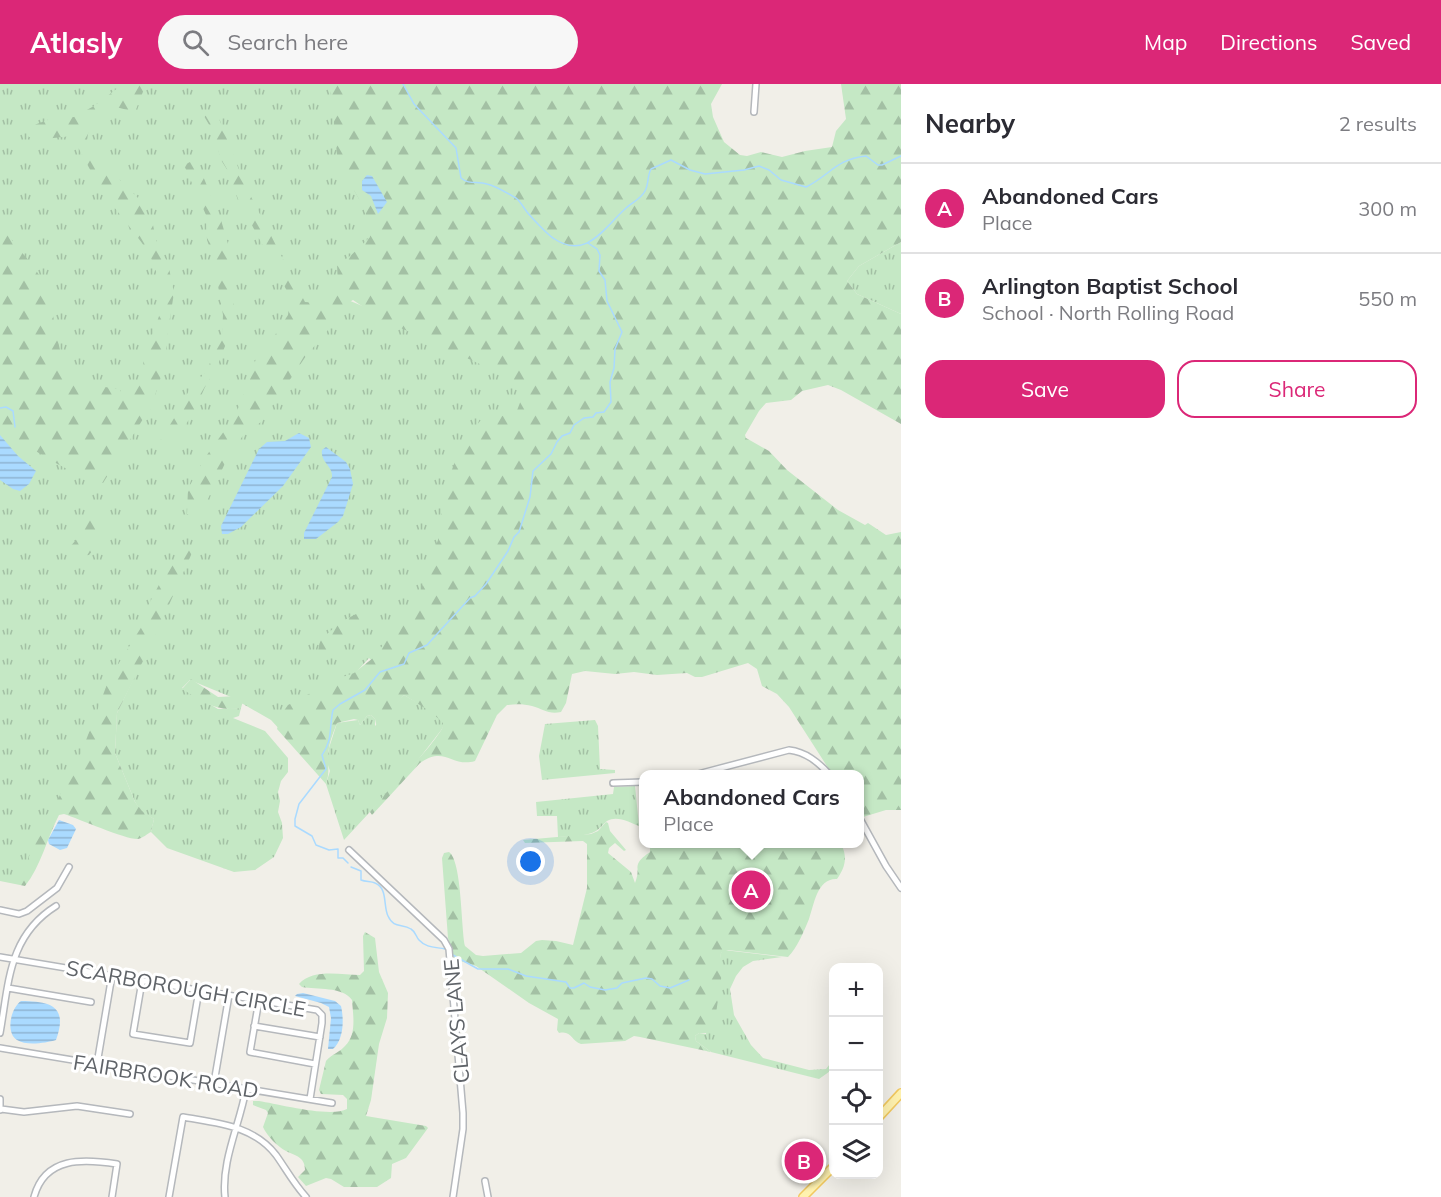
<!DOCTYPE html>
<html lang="en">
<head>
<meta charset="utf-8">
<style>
	:root { --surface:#fff; --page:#f7f7f7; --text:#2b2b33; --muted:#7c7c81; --line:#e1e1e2; --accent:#db2777 }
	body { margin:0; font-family:Mulish,sans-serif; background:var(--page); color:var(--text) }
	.controls { position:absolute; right:18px; bottom:18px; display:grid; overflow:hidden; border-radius:12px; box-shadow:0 6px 24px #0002 }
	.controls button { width:54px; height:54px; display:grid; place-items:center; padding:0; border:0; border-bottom:2px solid var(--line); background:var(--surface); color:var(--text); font:30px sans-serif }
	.you { position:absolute; left:531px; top:778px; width:21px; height:21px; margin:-15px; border:4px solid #fff; border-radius:50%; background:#1a73e8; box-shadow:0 0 0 9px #1a73e833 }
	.badge { display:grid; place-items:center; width:39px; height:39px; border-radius:50%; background:var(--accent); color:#fff; font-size:20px; font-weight:700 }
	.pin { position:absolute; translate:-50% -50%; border:3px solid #fff; box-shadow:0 2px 6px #0006 }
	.popup { position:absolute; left:639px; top:686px; width:225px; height:78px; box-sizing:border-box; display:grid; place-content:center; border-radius:12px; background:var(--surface); filter:drop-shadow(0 2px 4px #0005); font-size:20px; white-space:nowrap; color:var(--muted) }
	.popup b { font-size:22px; color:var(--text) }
	.popup::after { content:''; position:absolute; left:50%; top:100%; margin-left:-12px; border:12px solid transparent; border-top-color:var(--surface) }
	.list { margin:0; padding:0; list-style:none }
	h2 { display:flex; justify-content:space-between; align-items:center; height:78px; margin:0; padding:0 24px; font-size:26px }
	h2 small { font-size:20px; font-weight:400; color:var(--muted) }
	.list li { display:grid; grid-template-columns:39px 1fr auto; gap:18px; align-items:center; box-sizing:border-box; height:90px; padding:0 24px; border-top:2px solid var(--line) }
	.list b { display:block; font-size:22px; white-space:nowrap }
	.list p { margin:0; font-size:20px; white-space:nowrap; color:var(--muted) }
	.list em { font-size:20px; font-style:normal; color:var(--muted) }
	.actions { display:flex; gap:12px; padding:18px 24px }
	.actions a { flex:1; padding:14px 0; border:2px solid var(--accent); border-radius:18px; text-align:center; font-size:21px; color:var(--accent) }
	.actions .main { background:var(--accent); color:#fff }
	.icon { flex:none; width:33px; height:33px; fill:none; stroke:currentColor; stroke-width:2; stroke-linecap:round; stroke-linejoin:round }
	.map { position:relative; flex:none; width:901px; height:1113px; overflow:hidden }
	header { display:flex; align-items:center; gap:36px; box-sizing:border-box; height:84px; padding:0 30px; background:var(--accent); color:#fff }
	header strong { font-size:28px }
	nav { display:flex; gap:33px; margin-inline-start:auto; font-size:21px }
	.search { width:420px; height:54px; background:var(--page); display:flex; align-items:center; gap:15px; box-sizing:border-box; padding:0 21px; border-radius:33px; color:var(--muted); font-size:22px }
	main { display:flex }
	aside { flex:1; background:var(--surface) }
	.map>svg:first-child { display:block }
	.grass { fill:url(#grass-tufts) }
	.forest { fill:url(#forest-firs); fill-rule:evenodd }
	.water { fill:url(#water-rules) }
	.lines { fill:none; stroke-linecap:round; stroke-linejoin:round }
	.stream { stroke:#aadaff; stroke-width:1.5 }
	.minor-casing { stroke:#b5b8bc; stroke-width:8 }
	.major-casing { stroke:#f2c960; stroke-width:10 }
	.minor { stroke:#fff; stroke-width:5 }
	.major { stroke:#fff2af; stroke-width:7 }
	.labels { text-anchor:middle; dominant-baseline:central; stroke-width:6; stroke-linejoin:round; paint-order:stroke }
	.street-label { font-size:21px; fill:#5f6368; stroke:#fff }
</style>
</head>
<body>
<header>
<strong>Atlasly</strong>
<div class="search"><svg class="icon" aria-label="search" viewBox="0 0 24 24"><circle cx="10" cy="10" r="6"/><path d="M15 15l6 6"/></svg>Search here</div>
<nav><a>Map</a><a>Directions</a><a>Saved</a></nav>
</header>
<main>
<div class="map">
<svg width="901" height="1113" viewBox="0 0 901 1113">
	<defs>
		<pattern id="grass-tufts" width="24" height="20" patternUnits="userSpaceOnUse" patternTransform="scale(1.5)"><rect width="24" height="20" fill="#c5e8c5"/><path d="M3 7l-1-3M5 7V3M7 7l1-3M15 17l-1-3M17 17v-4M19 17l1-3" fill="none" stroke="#a3c0a4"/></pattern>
		<pattern id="forest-firs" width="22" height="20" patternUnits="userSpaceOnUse" patternTransform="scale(1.5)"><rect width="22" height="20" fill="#c5e8c5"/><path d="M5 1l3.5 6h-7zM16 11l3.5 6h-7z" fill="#a3c0a4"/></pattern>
		<pattern id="water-rules" width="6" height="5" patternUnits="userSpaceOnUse" patternTransform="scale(1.5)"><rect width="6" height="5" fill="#aadaff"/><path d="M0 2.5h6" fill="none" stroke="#8eb4d2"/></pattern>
	</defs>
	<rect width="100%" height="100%" fill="#f1efe8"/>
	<!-- grass -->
	<path class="grass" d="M0 0H422L456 45 348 216 566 306 442 645 418 676 344 756 326 700 330 687 327 678 329 664 337 639 358 636 360 641 367 632 371 631 375 635V642L404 611 416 618 369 574 292 659 271 636 231 613 190 596 182 604 218 625 241 624 239 632 233 634 265 647 288 674V688L281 697 278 708 280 717 278 728 282 739 283 754 274 773 255 786 234 788 167 764 151 748 154 735 142 728 135 718 115 669 117 629 142 577 133 573 24 799 0 794Z
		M901 158V230L857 210 847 197 859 182Z
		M595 636 598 642 600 685 615 686V689L542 696 539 672 545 640Z
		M635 702 639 742C629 738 617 731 607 737 603 740 600 745 596 747 586 753 569 752 558 753L557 732H537L536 718 613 710 614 703Z
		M724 866 782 873 753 877 743 883 736 892 730 905 734 931 751 961 763 974 809 986 826 985 833 976V985L819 995 711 968 696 957 695 952 699 949 706 950 721 869Z"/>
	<!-- forest -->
	<path class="forest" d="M123 0H146L135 28 116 23 101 29 89 44 87 56 100 76 138 114 153 141 157 160 168 179 174 209 166 258 167 274 150 327 143 335 103 399C65 388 31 365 0 342V138C13 163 38 181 47 207 55 228 59 288 75 299L120 305 121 309 137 304 145 292 143 277 163 221V206L151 174 142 159 101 106 72 52 44 55 29 53 26 44 53 34 74 33 94 22Z
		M326 0H722L711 20 713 33 724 58 740 71 747 72 761 68 782 73 805 67 832 63 836 47 846 35 841 0H901V158L859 182 847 197 857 210 901 230V340L841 306 828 301 802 307 791 316 766 319 759 327 745 351 746 354 769 367 787 386 838 426 865 441 868 439 886 451 901 448V726H886L863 733 859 728V690H832L789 623 777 610 762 602 757 585 748 579 702 593H695L687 589 657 591 634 588 615 590 585 587 572 590 566 619 561 628C549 631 543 625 532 622 524 620 516 620 507 621L497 631 475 677C452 684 445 661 420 679L372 731 370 728C392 699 422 676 442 645L443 639 431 628 404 611 377 644 375 635 371 631 367 632 360 641 358 636 354 635 337 639C334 647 330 656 329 664 326 678 331 685 326 700L277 645 281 631 288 621 337 595 354 589 373 574 417 517 438 456 444 406 458 370 471 348 481 336 516 329 523 311 517 297 381 235 353 216 333 227 328 246 306 272 261 338 245 349 230 369 205 421 194 433 187 430 188 405 204 375 235 332 250 295 257 271 273 254 288 231 290 216 287 207 238 115 228 87 221 76 211 44 204 32 216 27 245 101 305 218 320 219 338 203 337 179C348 177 361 161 370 153L369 140 362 120 343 87 337 71 331 9ZM367 91 372 92 384 112 381 128 371 112 362 106V97Z
		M196 75 221 136 230 167 235 236 217 283 205 303 193 330 164 371 160 357 181 323 190 304 206 288 222 251 223 231 213 172 207 156 206 131 184 81Z
		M91 431 98 432 104 437C105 452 98 460 89 471L78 472 68 465 76 456Z
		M195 462 153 557 117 629 115 669 135 718 142 727 154 735 151 748C147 750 143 754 138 755 127 756 79 735 64 730L59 731C47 754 41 782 25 802L0 797V791L22 794 39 742 58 715 82 667 109 595 142 542 149 520 163 493 181 468Z
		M356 530 366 532 365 539 336 558 326 577 318 568 320 556 341 538Z
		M191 595 218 613 237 612 243 617 241 624C215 628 204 618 182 605Z
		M606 738 608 739 610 747 626 766 624 767 615 759 609 764 608 769 631 788 635 799C642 782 630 782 650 768V760H827L828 761 841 760C848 773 845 784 837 795 817 794 814 821 809 835 804 847 797 864 788 873L728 866 721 869 720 879 723 882 714 943 711 949H699L695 952 696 957 711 968 640 953 634 952 625 957 581 960C571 957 572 946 559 949L557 946 558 935 529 919 476 882 454 875 448 854 442 774 444 769 449 768C462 777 461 843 465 862L476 871 483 872 521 869 536 857 542 856 556 857 573 861 587 804V760L583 757 525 759 523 756 591 750 598 747Z
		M365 848 375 854 379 888 388 909 387 934 379 960 371 1016 366 1032 426 1042 428 1044 406 1074 392 1080 391 1094 377 1103H344L331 1095 326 1094 306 1102 298 1093 305 1086C305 1073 296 1072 286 1067 278 1063 267 1052 263 1043L268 1029 266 1026 253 1021V1017H259C278 1020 331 1034 347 1025V1015L343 1011 321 1010 319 1006 326 977C332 970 340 968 345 962 357 951 353 931 352 916 342 902 317 906 302 903L299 900C313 884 342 891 360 891L364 887 363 852Z"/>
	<!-- water -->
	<path class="water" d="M367 91 372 92 387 118 378 130 371 112 362 106V97Z
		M299 349 309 354 311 363 283 402 241 443 228 450H222L221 442 259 365 267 358 285 357Z
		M0 351 18 372 36 387 29 400 20 407 13 405 0 396Z
		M326 363 346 378 350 385 353 400 343 432 338 438 316 455H304V449L332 393C333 382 320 378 322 366Z
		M59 736 73 741 76 745 67 764 60 766 49 760 48 756Z
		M303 909 335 917 341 922C344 935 344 955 333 965H328L331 934 329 923 321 919 295 912 297 910Z
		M21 917C52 917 68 923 56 956 46 959 26 962 17 956 5 948 11 924 21 917Z"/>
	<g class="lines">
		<!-- stream -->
		<path class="stream" d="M403 0 414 20 456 64 461 94C469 101 477 97 487 100 496 102 507 109 516 114 521 118 523 123 527 128 531 133 548 151 553 154 586 177 604 144 625 125 631 119 641 115 645 107 649 100 647 92 651 85L671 76 690 86 705 90 744 86 759 82 769 86 781 96 806 103C829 92 836 75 866 72L878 81H882L901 72
			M0 324 6 323 13 327 15 343
			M348 779 343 774H338V765L329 766 316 761 312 752 295 742V735L299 720 326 685 322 671C333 656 329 643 333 626L340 620 365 606 380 588 404 580 409 569 427 561 470 514 475 512 486 500 508 467 514 453 519 448 530 413 533 387 551 370 557 358 562 352 570 349 574 341 584 334 593 333 596 329 604 328 611 318 610 298 614 284 615 265 622 248 607 217 605 196 599 187 600 171 597 165 588 159
			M351 783 361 787V796C366 798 371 797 375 799 388 804 383 822 388 832 394 845 402 839 411 845 416 848 416 853 419 856 426 864 436 863 445 865
			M453 871 478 885H508L526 892 566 898 570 904H574L584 899 590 903 605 906 617 904 622 899 646 894 652 895 660 902 670 904 689 896"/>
		<!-- minor casing -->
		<g class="minor-casing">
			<path id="minor" d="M754 28 756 0
				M698 690 789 666C806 668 818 678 829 690
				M613 699 643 698
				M859 733 886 782 901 804
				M349 766 444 856 449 865 463 1029V1045L453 1113
				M0 826 19 830 27 827 57 804 69 783
				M0 873 317 926 322 931V939L310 1015
				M142 897 133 950 190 959 199 906
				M8 904 91 918
				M259 916 250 968 315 980
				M254 942 320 953
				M0 949C9 899 8 852 56 822
				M0 964 332 1019
				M97 980 112 891
				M214 999 229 911
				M0 1015V1026
				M1 1025 24 1028 77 1022 130 1030
				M485 1097 488 1113
				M34 1113C45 1072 84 1075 117 1080L112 1113
				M169 1113 183 1033C216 1039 253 1041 276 1071 286 1085 294 1100 306 1113
				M225 1113C221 1077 240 1040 246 1005"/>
		</g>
		<!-- major casing -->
		<g class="major-casing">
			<path id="major" d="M878 1034 901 1009
				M803 1113 834 1082"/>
		</g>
		<!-- minor -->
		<use href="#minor" class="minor"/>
		<!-- major -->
		<use href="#major" class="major"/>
	</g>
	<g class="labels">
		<!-- street labels -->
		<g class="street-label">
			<text transform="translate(186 904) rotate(10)">SCARBOROUGH CIRCLE</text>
			<text transform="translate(456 937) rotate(-95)">CLAYS LANE</text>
			<text transform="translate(166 992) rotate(9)">FAIRBROOK ROAD</text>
		</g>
	</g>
</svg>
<div class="controls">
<button>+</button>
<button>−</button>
<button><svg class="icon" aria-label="locate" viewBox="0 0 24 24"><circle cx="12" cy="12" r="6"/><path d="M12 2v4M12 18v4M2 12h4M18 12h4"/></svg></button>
<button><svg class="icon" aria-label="layers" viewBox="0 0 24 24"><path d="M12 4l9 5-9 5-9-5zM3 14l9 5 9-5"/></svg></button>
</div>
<div class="you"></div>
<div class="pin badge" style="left:751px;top:806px">A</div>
<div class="popup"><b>Abandoned Cars</b>Place</div>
<div class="pin badge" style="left:804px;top:1077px">B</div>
</div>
<aside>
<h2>Nearby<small>2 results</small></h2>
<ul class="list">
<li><span class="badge">A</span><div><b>Abandoned Cars</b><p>Place</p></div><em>300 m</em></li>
<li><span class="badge">B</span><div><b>Arlington Baptist School</b><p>School · North Rolling Road</p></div><em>550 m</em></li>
</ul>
<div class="actions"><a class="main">Save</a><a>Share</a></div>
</aside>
</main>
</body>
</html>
